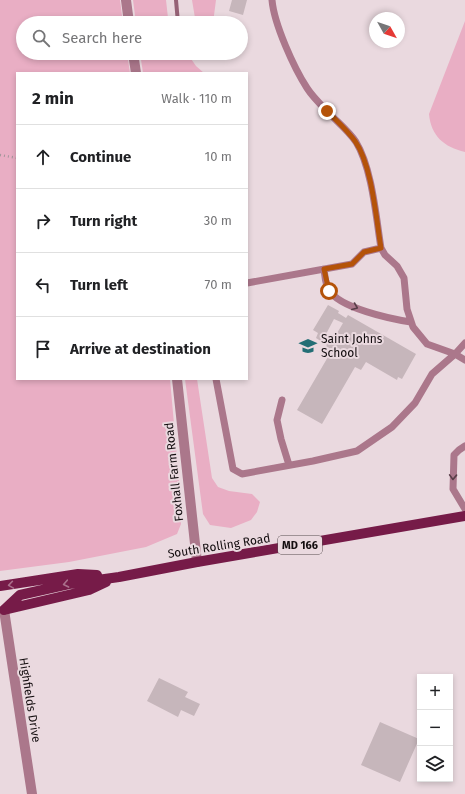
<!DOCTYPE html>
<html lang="en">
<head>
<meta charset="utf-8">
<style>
	:root { --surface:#fff; --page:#f2f2f2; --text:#202124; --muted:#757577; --line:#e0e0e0 }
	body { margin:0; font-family:"Fira Sans",sans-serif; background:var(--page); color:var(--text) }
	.controls { position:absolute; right:12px; bottom:12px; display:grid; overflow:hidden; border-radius:0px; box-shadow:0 2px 6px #0003 }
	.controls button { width:36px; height:36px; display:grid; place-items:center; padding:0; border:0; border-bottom:1px solid var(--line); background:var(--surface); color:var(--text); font:20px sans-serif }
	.compass { position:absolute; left:369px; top:12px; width:36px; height:36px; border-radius:50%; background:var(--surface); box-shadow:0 2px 6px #0003; rotate:130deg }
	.stop { position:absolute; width:12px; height:12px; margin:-9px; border:3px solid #b45309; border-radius:50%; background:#fff }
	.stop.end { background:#b45309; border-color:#fff; box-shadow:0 1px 4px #0008 }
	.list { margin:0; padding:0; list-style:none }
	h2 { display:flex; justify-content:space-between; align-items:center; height:52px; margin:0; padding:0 16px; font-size:17px }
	h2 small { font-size:13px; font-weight:400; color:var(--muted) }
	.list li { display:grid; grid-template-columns:26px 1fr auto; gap:12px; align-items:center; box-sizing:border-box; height:64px; padding:0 16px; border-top:1px solid var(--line) }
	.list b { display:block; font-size:15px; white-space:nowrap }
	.list em { font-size:13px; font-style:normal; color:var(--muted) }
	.icon { flex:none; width:22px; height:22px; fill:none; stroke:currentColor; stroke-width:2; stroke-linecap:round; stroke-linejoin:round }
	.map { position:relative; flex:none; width:465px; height:794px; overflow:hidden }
	.search { position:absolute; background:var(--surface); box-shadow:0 2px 6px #0003; left:16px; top:16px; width:232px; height:44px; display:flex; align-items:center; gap:10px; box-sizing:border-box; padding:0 14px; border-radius:22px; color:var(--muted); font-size:15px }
	.panel { position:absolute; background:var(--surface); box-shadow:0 2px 6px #0003; left:16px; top:72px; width:232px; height:308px; border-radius:0px }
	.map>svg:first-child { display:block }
	.green { fill:#e9aec4 }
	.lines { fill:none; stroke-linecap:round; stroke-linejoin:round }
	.stream { stroke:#966276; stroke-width:4 }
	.building { fill:#c6b6bb; fill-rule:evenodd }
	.path { stroke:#a2959a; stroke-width:2.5; stroke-dasharray:1 3; stroke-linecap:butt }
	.service { stroke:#ab778b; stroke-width:7 }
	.minor { stroke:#ab778b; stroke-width:10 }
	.primary { stroke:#761b48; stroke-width:10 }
	.oneway { stroke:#573d47 }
	.oneway2 { stroke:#aa708c }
	.route { stroke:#b45309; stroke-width:5 }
	.labels { text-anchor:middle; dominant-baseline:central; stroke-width:4; stroke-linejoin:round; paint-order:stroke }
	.shield { fill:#ead9df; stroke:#544a4d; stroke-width:1 }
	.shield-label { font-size:11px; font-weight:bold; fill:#130d0f }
	.poi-label { font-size:12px; fill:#130d0f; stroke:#ead9df; text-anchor:start }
	.street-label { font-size:12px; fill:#130d0f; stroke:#ead9df }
</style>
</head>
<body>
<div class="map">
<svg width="465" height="794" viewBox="0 0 465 794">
	<rect width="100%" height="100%" fill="#ead9df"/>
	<!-- green -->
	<path class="green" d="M0 0H120L123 23H23V53H127L130 73H17V379H170L182 514 180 515 181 524 177 534 146 547 69 562 0 571Z
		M133 0H166L168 18 171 23H136Z
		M192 0H216L213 23H200L195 18Z
		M465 21V152C444 147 431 136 429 114Z
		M140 53H187L196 66 204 73H143Z
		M185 379H197L212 478 218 487 229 491 252 494 260 502 257 512 251 520 231 528 210 525 203 514Z"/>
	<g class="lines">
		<!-- stream -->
		<path class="stream" d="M176 0 178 23"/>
	</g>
	<!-- building -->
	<path class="building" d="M232 0H247L243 15 229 11Z
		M328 305 339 311 338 313 346 318 348 315 416 354 402 379 398 377 397 380 366 362 361 370 355 367 322 424 297 410 332 350 326 346 327 345 316 338 318 333 313 330ZM334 319 343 323 333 340 325 336Z
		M159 678 188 692 185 697 200 704 194 716 181 710 178 717 147 701Z
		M380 722 419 739 400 782 361 765Z"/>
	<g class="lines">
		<!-- path -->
		<path class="path" d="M0 155 17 158"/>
		<!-- service -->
		<path class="service" d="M272 0C274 24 294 68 307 88 312 96 320 104 327 111 336 121 348 130 356 142 372 168 376 217 381 248L385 255 397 266 404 278 407 309 413 327 427 344 455 354 465 360
			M324 269C325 276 325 284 329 290 339 308 391 319 411 322
			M247 283 352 264 364 252 381 248
			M216 379 233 469 242 474 313 461 357 451 392 427 415 403 432 374 455 354 465 343
			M282 400 277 420 281 439 289 465
			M465 446 459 450 454 455 453 489 465 509"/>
		<!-- minor -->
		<path class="minor" d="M126 0 129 23
			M133 53 136 73
			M177 379 197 562
			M4 610 32 794"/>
		<!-- primary -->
		<path class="primary" d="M0 586 78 574 97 575
			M4 610 20 595 69 584 119 577 197 562 465 516
			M4 610 89 590 106 582"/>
	</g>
	<!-- one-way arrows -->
	<defs><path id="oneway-chevron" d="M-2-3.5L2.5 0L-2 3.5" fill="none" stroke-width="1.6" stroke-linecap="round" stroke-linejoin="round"/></defs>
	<g class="oneway">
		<use href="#oneway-chevron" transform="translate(355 307) rotate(22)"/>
		<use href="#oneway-chevron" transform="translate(453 477) rotate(92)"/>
	</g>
	<g class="oneway2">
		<use href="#oneway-chevron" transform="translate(66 584) rotate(169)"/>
		<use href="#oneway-chevron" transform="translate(11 585) rotate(171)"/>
	</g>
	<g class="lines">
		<!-- route -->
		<path class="route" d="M327 111C337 121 347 130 355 141 372 165 376 218 381 248L364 252 352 264 324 269 329 291"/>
	</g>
	<!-- icons -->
	<defs>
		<g id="school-bare" transform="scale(1.38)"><path d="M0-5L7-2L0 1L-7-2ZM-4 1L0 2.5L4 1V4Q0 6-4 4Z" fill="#236e75" stroke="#ead9df" stroke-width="2.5" paint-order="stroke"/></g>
	</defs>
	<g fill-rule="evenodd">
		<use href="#school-bare" x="308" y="346"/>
	</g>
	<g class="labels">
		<!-- shield labels -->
		<rect class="shield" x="278" y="536" width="44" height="18" rx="3"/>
		<g class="shield-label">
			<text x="300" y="545">MD 166</text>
		</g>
		<!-- poi labels -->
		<g class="poi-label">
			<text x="321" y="339">Saint Johns<tspan x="321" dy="14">School</tspan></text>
		</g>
		<!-- street labels -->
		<g class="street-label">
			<text transform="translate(174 472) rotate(-96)">Foxhall Farm Road</text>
			<text transform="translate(219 546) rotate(-9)">South Rolling Road</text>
			<text transform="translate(30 700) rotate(81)">Highfields Drive</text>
		</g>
	</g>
</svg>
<div class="controls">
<button>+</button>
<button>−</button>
<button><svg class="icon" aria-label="layers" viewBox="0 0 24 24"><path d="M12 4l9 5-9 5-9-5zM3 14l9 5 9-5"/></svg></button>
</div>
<svg class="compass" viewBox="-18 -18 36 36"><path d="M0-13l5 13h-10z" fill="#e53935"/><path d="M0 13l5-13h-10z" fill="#757577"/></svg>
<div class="stop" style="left:329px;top:291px"></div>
<div class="stop end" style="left:327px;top:111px"></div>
<div class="search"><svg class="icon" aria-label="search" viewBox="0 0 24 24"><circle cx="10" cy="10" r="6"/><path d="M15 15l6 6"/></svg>Search here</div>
<section class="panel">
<h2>2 min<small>Walk · 110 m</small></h2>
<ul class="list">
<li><svg class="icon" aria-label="ahead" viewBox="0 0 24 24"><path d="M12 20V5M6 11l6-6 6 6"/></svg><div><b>Continue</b></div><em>10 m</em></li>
<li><svg class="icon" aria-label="right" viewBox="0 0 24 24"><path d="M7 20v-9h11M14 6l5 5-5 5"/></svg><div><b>Turn right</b></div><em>30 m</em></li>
<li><svg class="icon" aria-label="left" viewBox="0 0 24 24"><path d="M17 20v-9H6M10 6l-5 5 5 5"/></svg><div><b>Turn left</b></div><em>70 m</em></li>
<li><svg class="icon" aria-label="arrive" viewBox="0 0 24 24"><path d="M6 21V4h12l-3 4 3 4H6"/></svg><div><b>Arrive at destination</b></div></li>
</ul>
</section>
</div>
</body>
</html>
